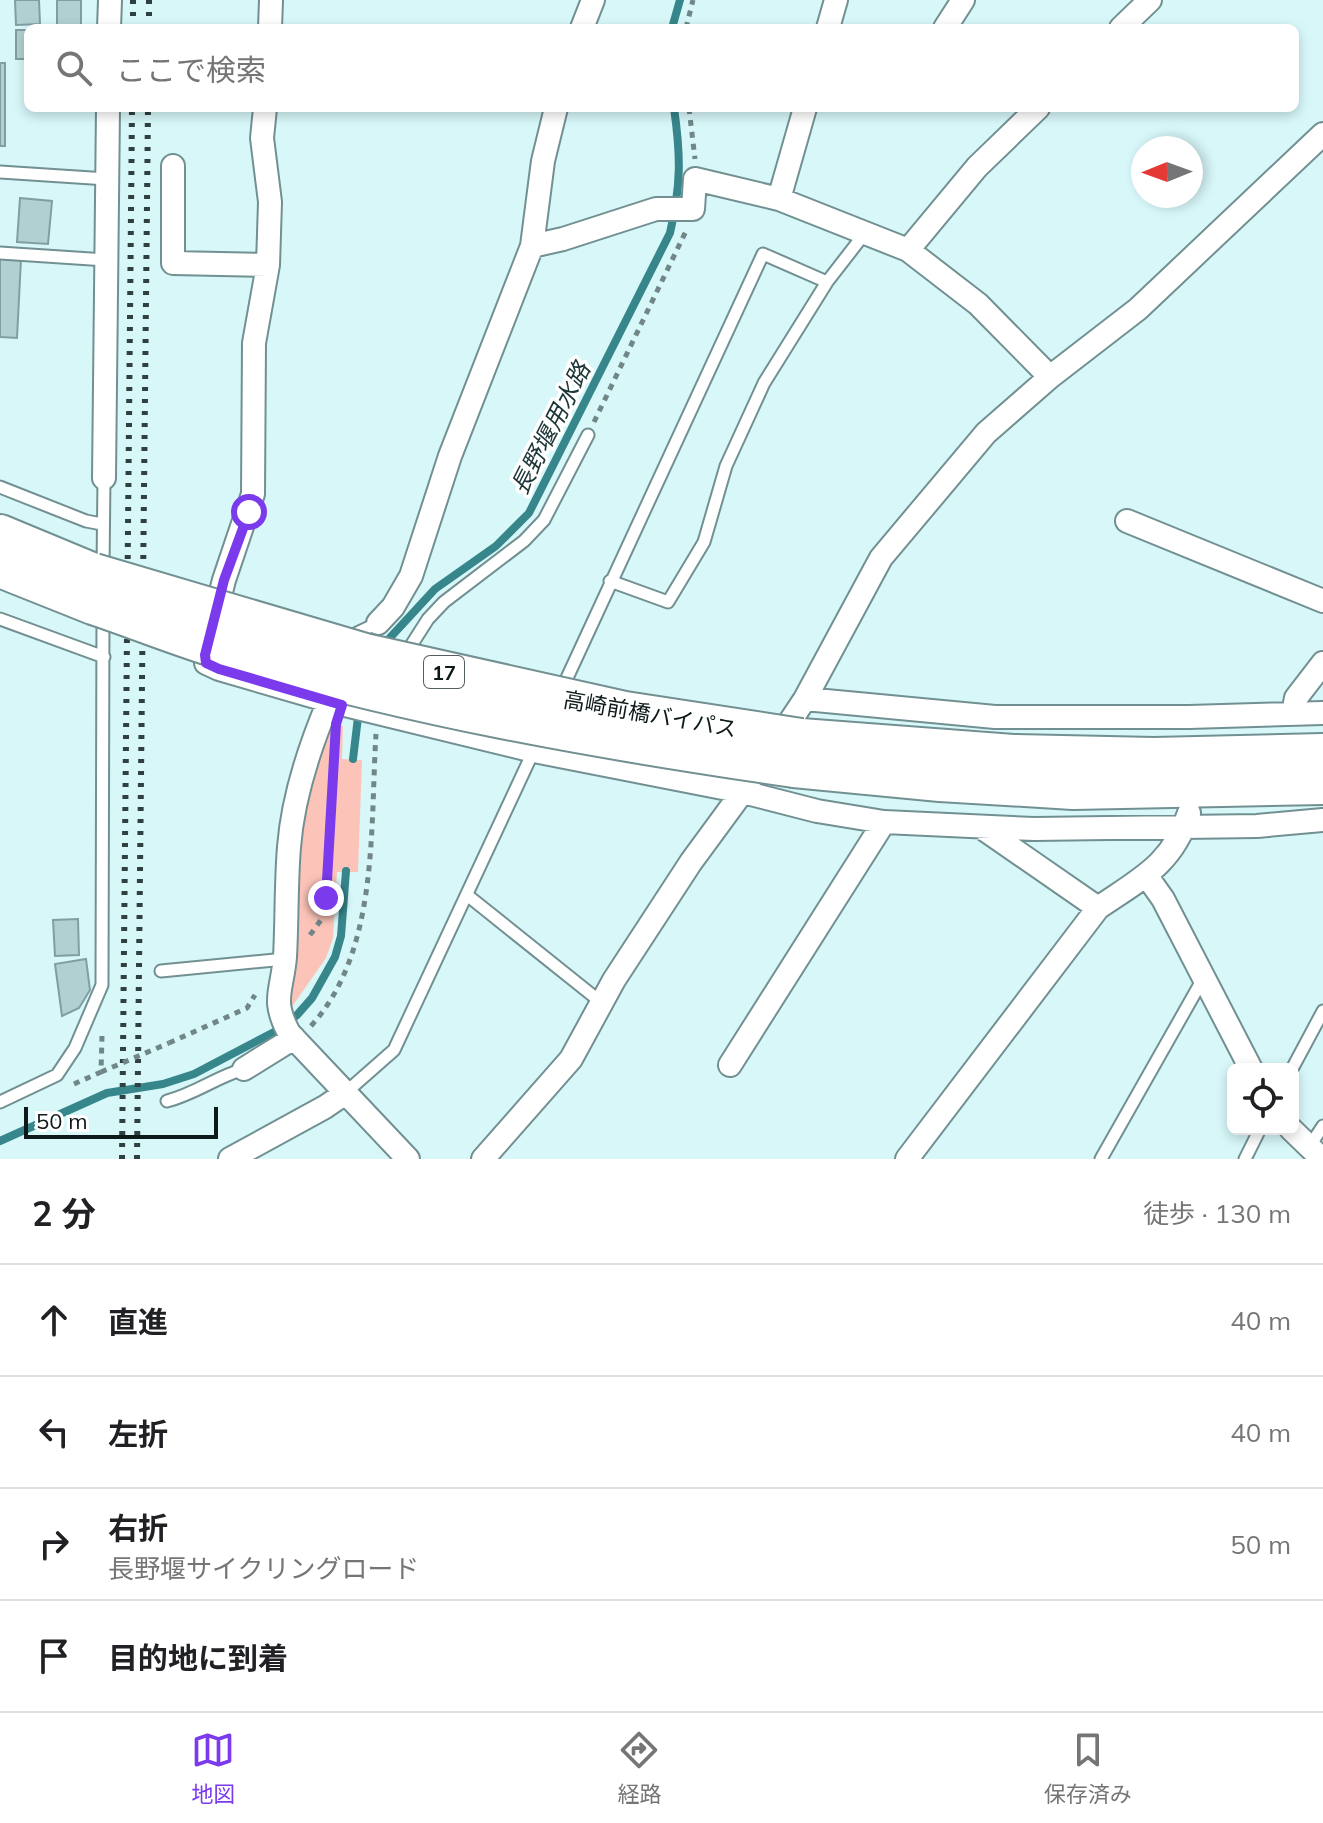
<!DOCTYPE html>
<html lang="ja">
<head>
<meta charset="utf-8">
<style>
	:root { --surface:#fff; --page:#f2f2f2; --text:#202124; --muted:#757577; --line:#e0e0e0; --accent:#7c3aed }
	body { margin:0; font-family:Mulish,"Noto Sans JP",sans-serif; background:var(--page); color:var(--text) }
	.controls { position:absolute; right:24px; bottom:24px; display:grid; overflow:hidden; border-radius:12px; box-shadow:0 4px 12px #0003 }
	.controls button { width:72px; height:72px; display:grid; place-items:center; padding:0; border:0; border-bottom:2px solid var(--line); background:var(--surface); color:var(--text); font:40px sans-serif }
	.compass { position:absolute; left:1131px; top:136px; width:72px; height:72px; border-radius:50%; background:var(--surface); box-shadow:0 4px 12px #0003; rotate:269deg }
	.scale { position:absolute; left:24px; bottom:20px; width:194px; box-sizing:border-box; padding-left:8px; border:4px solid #0e1a1a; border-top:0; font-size:22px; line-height:28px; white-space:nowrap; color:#0e1a1a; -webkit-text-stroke:6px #fff; paint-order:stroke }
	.stop { position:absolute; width:24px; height:24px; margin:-18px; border:6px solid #7c3aed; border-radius:50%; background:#fff }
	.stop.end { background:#7c3aed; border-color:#fff; box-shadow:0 2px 8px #0008 }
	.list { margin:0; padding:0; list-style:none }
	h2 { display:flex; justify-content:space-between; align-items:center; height:104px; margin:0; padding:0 32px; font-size:34px }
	h2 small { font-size:26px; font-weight:400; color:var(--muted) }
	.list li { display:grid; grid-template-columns:52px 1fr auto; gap:24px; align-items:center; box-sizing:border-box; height:112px; padding:0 32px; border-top:2px solid var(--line) }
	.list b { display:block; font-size:30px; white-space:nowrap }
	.list p { margin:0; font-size:26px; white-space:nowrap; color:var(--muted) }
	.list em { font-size:26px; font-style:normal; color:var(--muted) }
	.icon { flex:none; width:44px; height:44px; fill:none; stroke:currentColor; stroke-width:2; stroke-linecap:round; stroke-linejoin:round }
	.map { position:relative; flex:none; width:1323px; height:1159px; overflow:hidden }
	.search { position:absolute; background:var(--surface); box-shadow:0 4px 12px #0003; left:24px; right:24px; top:24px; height:88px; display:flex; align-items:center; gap:20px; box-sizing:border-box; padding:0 28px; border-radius:12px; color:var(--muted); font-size:30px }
	.sheet { height:552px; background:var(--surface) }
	nav { display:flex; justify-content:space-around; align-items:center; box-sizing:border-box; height:112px; border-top:2px solid var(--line); background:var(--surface); font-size:22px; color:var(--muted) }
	nav a { display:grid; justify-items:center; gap:4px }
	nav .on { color:var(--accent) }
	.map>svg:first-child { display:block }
	.green { fill:#fcc4b8 }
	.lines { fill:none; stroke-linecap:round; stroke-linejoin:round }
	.stream { stroke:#36868b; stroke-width:8 }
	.building { fill:#b1d0d2; stroke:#819fa1; stroke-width:2 }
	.service-casing { stroke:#729092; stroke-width:15 }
	.minor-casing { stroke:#729092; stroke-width:26 }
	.trunk-casing { stroke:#729092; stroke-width:42 }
	.path { stroke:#708687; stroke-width:5; stroke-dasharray:6 6; stroke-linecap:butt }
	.service { stroke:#fff; stroke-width:11 }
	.minor { stroke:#fff; stroke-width:22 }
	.trunk { stroke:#fff; stroke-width:38 }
	.rail { stroke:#303f3f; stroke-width:6; stroke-dasharray:4 8; stroke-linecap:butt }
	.trunk-bridge-casing { stroke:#729092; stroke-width:42; stroke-linecap:butt }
	.path-bridge { stroke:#708687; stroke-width:5; stroke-dasharray:6 6; stroke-linecap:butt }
	.trunk-bridge { stroke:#fff; stroke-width:38 }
	.route { stroke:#7c3aed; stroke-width:10 }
	.labels { text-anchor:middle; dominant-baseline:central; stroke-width:7; stroke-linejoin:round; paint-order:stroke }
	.shield { fill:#fff; stroke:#565f5f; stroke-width:2 }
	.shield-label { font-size:20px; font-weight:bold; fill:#0e1a1a }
	.street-label { font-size:22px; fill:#0e1a1a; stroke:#fff }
	.water-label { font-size:24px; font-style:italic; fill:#1c3537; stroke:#fff }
</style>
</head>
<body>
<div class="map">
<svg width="1323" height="1159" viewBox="0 0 1323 1159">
	<rect width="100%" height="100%" fill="#d7f7f9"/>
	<!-- green -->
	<path class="green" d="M336 724 343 726 342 759 362 760 358 872H337L333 938 326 958 291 1008 298 834 325 725Z"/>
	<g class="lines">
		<!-- stream -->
		<path class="stream" d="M672 28 680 0
			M383 648 386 642 435 589 496 546 529 513 670 233C681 185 681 157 674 108
			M353 759 359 709
			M0 1141 107 1093 163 1084 194 1074 276 1031 297 1015 312 998 335 957 341 936 346 871"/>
	</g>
	<!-- building -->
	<path class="building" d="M15 0H39L40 24 16 25Z
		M57 0H81V25H57Z
		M16 30H28V59H16Z
		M0 63H5V146H0Z
		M20 198 52 201 48 244 17 242Z
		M0 258 21 259 17 338 0 337Z
		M78 919 79 955 55 956 53 920Z
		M86 959 90 990 79 1008 62 1016 55 964Z"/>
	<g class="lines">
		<!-- service casing -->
		<g class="service-casing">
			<path id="service" d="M0 172 107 179
				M0 253 106 260
				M0 487 86 521 102 524
				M103 569 104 478
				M610 581 668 602 704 542 726 466 764 383 827 282 865 233
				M0 619 104 657
				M351 643 355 634 378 623
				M405 655 428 619 444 602 524 541 544 520 588 435
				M561 691 763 254 827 282
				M467 895 602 1003
				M161 971 285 959
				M1292 1069 1323 1011
				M344 1094 394 1050 534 750
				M167 1101C195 1094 216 1077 244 1069
				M0 1102 57 1075 75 1048 102 985 103 614
				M1309 1147 1323 1126
				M1101 1159 1204 977
				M1245 1159 1260 1129"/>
		</g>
		<!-- minor casing -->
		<g class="minor-casing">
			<path id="minor" d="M109 28 110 0
				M270 28 271 0
				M582 28 593 0
				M828 28 836 0
				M945 28 963 0
				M1121 28 1150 0
				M265 108 262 138 270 202 268 265 254 343 253 494 224 580 205 655 206 663 219 669 329 701
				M173 166V263L268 265
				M779 199 805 108
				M532 246 563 239 656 209H693L695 179 779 199 908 250 978 304 1050 377
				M908 250 977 167 1038 108
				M104 478 108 108
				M1127 521 1323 601
				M378 623 393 607 411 576 450 456 532 246 543 161 556 108
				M805 699 995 717H1189L1323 713
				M1293 713 1296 698 1323 663
				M777 741 805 699 881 558 986 433 1050 377 1138 309 1323 134
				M981 827 1098 908C1140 879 1172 865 1189 813
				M1146 875 1163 899 1251 1069
				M730 1065 884 822
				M244 1069 294 1038
				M1291 1129 1322 1159
				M230 1159 325 1107 344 1094
				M408 1159 289 1033C271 999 282 992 285 957 287 921 286 884 289 847 293 796 309 748 329 701L534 751 743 792 817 811 884 822 1034 829 1257 826 1323 820
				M483 1159 571 1059 614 980 691 862 749 783
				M907 1159 1098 908"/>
		</g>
		<!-- trunk casing -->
		<g class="trunk-casing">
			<path id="trunk" d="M0 534 94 573
				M0 568 93 605
				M801 738 1013 754 1154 757 1323 753
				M794 768 940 782 1073 790 1323 785"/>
		</g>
		<!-- path -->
		<path class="path" d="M686 28 693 0
			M689 108 695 159
			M594 422 687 229
			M310 935 321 920 326 898 335 757
			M311 1026C379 951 370 829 376 734
			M169 1043 247 1008 255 995
			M74 1084 101 1072 102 1036"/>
		<!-- service -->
		<use href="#service" class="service"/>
		<!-- minor -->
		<use href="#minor" class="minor"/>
		<!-- trunk -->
		<use href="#trunk" class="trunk"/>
		<!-- rail -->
		<path class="rail" d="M133 28V0
			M149 28V0
			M122 1159 132 108
			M137 1159 148 108"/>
		<!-- trunk-bridge casing -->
		<g class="trunk-bridge-casing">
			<path id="trunk-bridge" d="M94 573 365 653 625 711 801 738
				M93 605C135 619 176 636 219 649 406 706 600 740 794 768"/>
		</g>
		<!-- path-bridge -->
		<path class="path-bridge" d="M101 1072 169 1043"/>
		<!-- trunk-bridge -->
		<use href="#trunk-bridge" class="trunk-bridge"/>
	</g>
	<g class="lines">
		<!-- route -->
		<path class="route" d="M249 512 224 580 205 655 206 663 219 669 342 705 336 724 326 898"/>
	</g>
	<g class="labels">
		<!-- shield labels -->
		<rect class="shield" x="424" y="656" width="40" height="32" rx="6"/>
		<g class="shield-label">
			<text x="444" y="672">17</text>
		</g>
		<!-- street labels -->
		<g class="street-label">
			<text transform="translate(650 714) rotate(10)">高崎前橋バイパス</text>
		</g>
		<!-- water labels -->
		<g class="water-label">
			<text transform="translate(550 428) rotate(-63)">長野堰用水路</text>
		</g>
	</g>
</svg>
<div class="controls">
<button><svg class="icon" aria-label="locate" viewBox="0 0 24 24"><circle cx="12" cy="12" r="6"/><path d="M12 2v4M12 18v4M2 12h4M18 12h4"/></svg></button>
</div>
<svg class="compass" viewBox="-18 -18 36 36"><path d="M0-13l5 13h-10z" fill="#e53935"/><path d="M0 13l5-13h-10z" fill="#757577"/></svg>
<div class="scale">50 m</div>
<div class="stop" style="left:249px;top:512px"></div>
<div class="stop end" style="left:326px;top:898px"></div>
<div class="search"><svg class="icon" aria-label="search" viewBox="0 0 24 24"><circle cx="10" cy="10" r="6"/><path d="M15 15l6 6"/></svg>ここで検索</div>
</div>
<section class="sheet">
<h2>2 分<small>徒歩 · 130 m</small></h2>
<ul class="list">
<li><svg class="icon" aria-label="ahead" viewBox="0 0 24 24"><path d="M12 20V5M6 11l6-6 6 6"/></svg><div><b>直進</b></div><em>40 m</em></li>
<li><svg class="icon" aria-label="left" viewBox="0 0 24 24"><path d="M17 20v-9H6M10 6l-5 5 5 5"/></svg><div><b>左折</b></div><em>40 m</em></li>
<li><svg class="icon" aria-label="right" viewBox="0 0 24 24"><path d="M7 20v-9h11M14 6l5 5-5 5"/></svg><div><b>右折</b><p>長野堰サイクリングロード</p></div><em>50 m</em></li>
<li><svg class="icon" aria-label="arrive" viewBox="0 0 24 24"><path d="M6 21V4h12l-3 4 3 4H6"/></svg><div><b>目的地に到着</b></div></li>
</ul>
</section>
<nav>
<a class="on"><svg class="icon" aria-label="map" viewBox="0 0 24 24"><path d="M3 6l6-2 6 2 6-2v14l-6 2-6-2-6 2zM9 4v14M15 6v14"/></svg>地図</a>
<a><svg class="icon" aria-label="directions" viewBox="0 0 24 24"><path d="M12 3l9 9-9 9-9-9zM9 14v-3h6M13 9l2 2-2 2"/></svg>経路</a>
<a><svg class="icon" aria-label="saved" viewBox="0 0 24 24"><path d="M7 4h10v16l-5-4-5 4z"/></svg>保存済み</a>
</nav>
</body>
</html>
